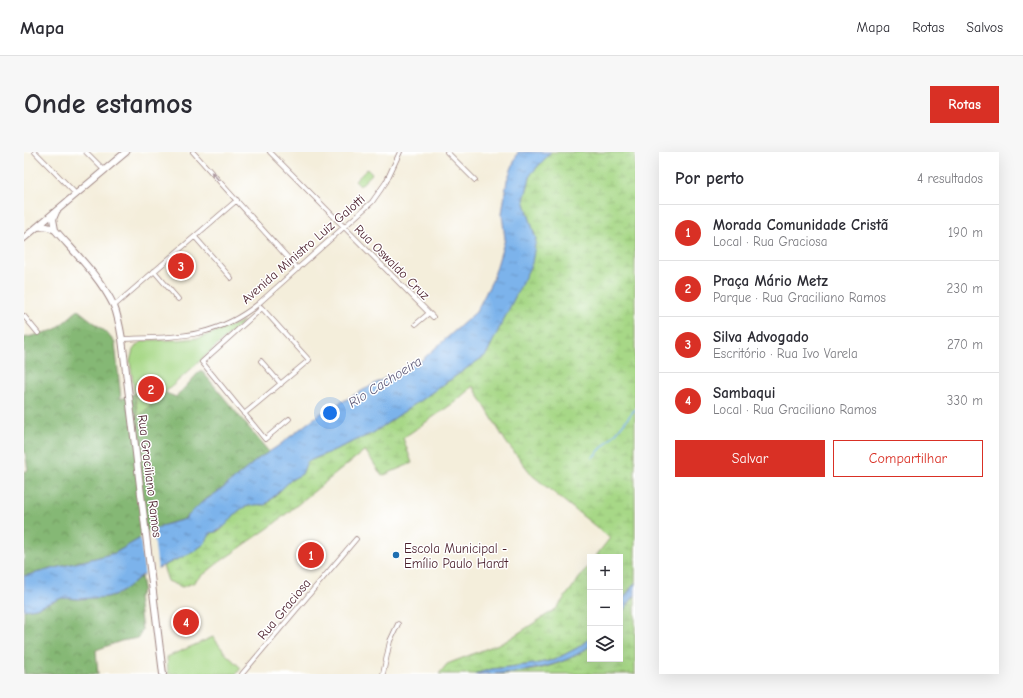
<!DOCTYPE html>
<html lang="pt">
<head>
<meta charset="utf-8">
<style>
	:root { --surface:#fff; --page:#f7f7f7; --text:#2b2b33; --muted:#7c7c81; --line:#e1e1e2; --accent:#d93025 }
	body { margin:0; font-family:"Comic Neue",sans-serif; background:var(--page); color:var(--text) }
	.controls { position:absolute; right:12px; bottom:12px; display:grid; overflow:hidden; border-radius:0px; box-shadow:0 4px 16px #0002 }
	.controls button { width:36px; height:36px; display:grid; place-items:center; padding:0; border:0; border-bottom:1px solid var(--line); background:var(--surface); color:var(--text); font:20px sans-serif }
	.you { position:absolute; left:306px; top:261px; width:14px; height:14px; margin:-10px; border:3px solid #fff; border-radius:50%; background:#1a73e8; box-shadow:0 0 0 6px #1a73e833 }
	.badge { display:grid; place-items:center; width:26px; height:26px; border-radius:50%; background:var(--accent); color:#fff; font-size:13px; font-weight:700 }
	.pin { position:absolute; translate:-50% -50%; border:2px solid #fff; box-shadow:0 1px 4px #0006 }
	.list { margin:0; padding:0; list-style:none }
	h2 { display:flex; justify-content:space-between; align-items:center; height:52px; margin:0; padding:0 16px; font-size:17px }
	h2 small { font-size:13px; font-weight:400; color:var(--muted) }
	.list li { display:grid; grid-template-columns:26px 1fr auto; gap:12px; align-items:center; box-sizing:border-box; height:56px; padding:0 16px; border-top:1px solid var(--line) }
	.list b { display:block; font-size:15px; white-space:nowrap }
	.list p { margin:0; font-size:13px; white-space:nowrap; color:var(--muted) }
	.list em { font-size:13px; font-style:normal; color:var(--muted) }
	.actions { display:flex; gap:8px; padding:12px 16px }
	.actions a { flex:1; padding:9px 0; border:1px solid var(--accent); border-radius:0px; text-align:center; font-size:14px; color:var(--accent) }
	.actions .main { background:var(--accent); color:#fff }
	.icon { flex:none; width:22px; height:22px; fill:none; stroke:currentColor; stroke-width:2; stroke-linecap:round; stroke-linejoin:round }
	.map { position:relative; flex:none; width:611px; height:522px; overflow:hidden; border-radius:0px }
	header { display:flex; align-items:center; gap:24px; box-sizing:border-box; height:56px; padding:0 20px; background:var(--surface); border-bottom:1px solid var(--line) }
	header strong { font-size:19px }
	nav { display:flex; gap:22px; margin-inline-start:auto; font-size:14px }
	.intro { display:flex; align-items:center; justify-content:space-between; box-sizing:border-box; height:96px; padding:0 24px }
	h1 { margin:0; font-size:28px }
	.button { padding:10px 18px; border-radius:0px; background:var(--accent); color:#fff; font-size:14px; font-weight:700 }
	main { display:flex; gap:24px; padding:0 24px }
	aside { flex:1; background:var(--surface); border-radius:0px; box-shadow:0 4px 16px #0002 }
	.map>svg:first-child { display:block }
	.forest { fill:url(#forest-crowns); stroke:#686c50 }
	.wetland { fill:url(#wetland-marsh); stroke:#787c59 }
	.park { fill:#a7d887; stroke:#787c59 }
	.water { fill:url(#water-ripples); stroke:#63698b }
	.pier { fill:#f4eedb }
	.lines { fill:none; stroke-linecap:round; stroke-linejoin:round }
	.stream { stroke:#7cb3eb; stroke-width:1.5 }
	.street-casing { stroke:#9f8683; stroke-width:5.5 }
	.primary-casing { stroke:#9f8683; stroke-width:8 }
	.street { stroke:#fff; stroke-width:4 }
	.primary { stroke:#fff; stroke-width:6 }
	.oneway { fill:#ae9aa0 }
	.poi-dot { fill:#1f6fb2; stroke:#fff; stroke-width:1.5 }
	.labels { text-anchor:middle; dominant-baseline:central; stroke-width:3; stroke-linejoin:round; paint-order:stroke }
	.street-label { font-size:13px; fill:#4a1f2b; stroke:#fff }
	.poi-label { font-size:13px; fill:#4a1f2b; stroke:#fff; text-anchor:start }
	.water-label { font-size:14px; font-style:italic; fill:#5e5a78; stroke:#fff }
</style>
</head>
<body>
<header>
<strong>Mapa</strong>
<nav><a>Mapa</a><a>Rotas</a><a>Salvos</a></nav>
</header>
<div class="intro"><h1>Onde estamos</h1><a class="button">Rotas</a></div>
<main>
<div class="map">
<svg width="611" height="522" viewBox="0 0 611 522">
	<defs>
		<pattern id="forest-crowns" width="20" height="18" patternUnits="userSpaceOnUse"><rect width="20" height="18" fill="#85b874"/><path d="M2 6a3 3 0 1 1 6 0M12 15a3 3 0 1 1 6 0" fill="none" stroke="#6f955f"/></pattern>
		<pattern id="wetland-marsh" width="20" height="14" patternUnits="userSpaceOnUse"><rect width="20" height="14" fill="#a7d887"/><path d="M1 5h8M5 5V1M11 12h8M15 12V8" fill="none" stroke="#91b975"/></pattern>
		<pattern id="water-ripples" width="26" height="14" patternUnits="userSpaceOnUse"><rect width="26" height="14" fill="#7cb3eb"/><path d="M2 4q2-2 4 0t4 0M15 11q2-2 4 0t4 0" fill="none" stroke="#6891bf"/></pattern>
	</defs>
	<rect width="100%" height="100%" fill="#fff"/>
	<filter id="ink" filterUnits="userSpaceOnUse"><feTurbulence type="fractalNoise" baseFrequency=".025" numOctaves="2"/><feDisplacementMap in="SourceGraphic" scale="8" xChannelSelector="R" yChannelSelector="G"/><feConvolveMatrix kernelMatrix="1 2 1 2 8 2 1 2 1" color-interpolation-filters="sRGB"/></filter>
	<filter id="wash" filterUnits="userSpaceOnUse"><feTurbulence type="fractalNoise" baseFrequency=".012" numOctaves="4" result="noise"/><feDisplacementMap in="SourceGraphic" scale="16" xChannelSelector="R" yChannelSelector="G"/><feGaussianBlur stdDeviation="0.9" result="paint"/><feColorMatrix in="noise" values="0 0 0 0 0 0 0 0 0 0 0 0 0 0 0 0 0 1.4 0 .05"/><feComposite in="paint" operator="in"/></filter>
	<g filter="url(#wash)">
		<rect width="100%" height="100%" fill="#f4eedb"/>
		<!-- forest -->
		<path class="forest" d="M54 158 82 180 91 191 97 247 117 239 129 236 152 245 177 218 245 300 234 307 198 337 177 351 161 367 137 374 91 401 0 424V320L4 318 0 295V186L31 178Z
			M117 424 119 437 114 446 118 478 114 486 97 489 72 498 74 522H0V458L12 456 38 446 54 447 83 445 96 441Z"/>
		<!-- wetland -->
		<path class="wetland" d="M527 0H611V431L596 451V405H571L586 386 509 324 482 290 449 234 431 250 379 286 388 311 358 324 341 298 246 375 194 411 169 431 158 435 144 429 139 414 169 400 180 392 187 381 196 379 215 357 229 352 242 353 267 328 278 322 283 310 349 281 462 203 512 87 500 48 507 22Z
			M566 412V486L553 496 530 508 510 512 468 517 450 522H415L423 512 482 489 532 457Z
			M611 443V522H463C478 518 494 521 510 518 529 514 551 506 566 494V507H596V463Z"/>
		<!-- park -->
		<path class="park" d="M343 17 348 22 336 34 331 29Z
			M220 169 114 265 106 209 109 198 113 193 119 189 126 188H154L175 186Z
			M189 485 202 502 217 516 212 522H144L143 505Z"/>
		<!-- water -->
		<path class="water" d="M494 0H527L507 22 500 48 512 87 508 111 462 203 349 281 283 310 278 322 267 328 241 353C204 350 212 376 187 381L180 392 169 400 117 424 96 441 83 445 54 447 38 446 12 456 0 458V424L91 401 137 374 161 367 177 351 198 337 234 307 254 294 294 263 381 215 398 208 452 160 469 127 481 87 478 62 483 28Z
			M611 431V443L596 463V451Z
			M566 486V494C535 518 488 522 450 522L468 517 510 512 530 508 553 496Z"/>
		<!-- pier -->
		<path class="pier" d="M129 377 134 419 121 425 116 384Z"/>
		<g class="lines">
			<!-- stream -->
			<path class="stream" d="M568 306 592 281 611 257"/>
		</g>
	</g>
	<g filter="url(#ink)">
		<g class="lines">
			<!-- street casing -->
			<g class="street-casing">
				<path id="street" d="M11 0 52 42
					M62 0 80 18
					M169 0 274 117
					M246 0 409 165
					M423 0 451 28
					M171 85 207 126
					M130 119 154 147
					M90 154 213 48
					M238 156 178 210 241 287 265 267
					M0 164 14 181
					M392 172 405 161
					M98 187C151 185 191 187 234 152L348 50 362 30 376 0
					M237 209 257 232
					M220 262 285 208 237 155
					M218 522 332 387
					M359 522 366 489 374 472"/>
			</g>
			<!-- primary casing -->
			<g class="primary-casing">
				<path id="primary" d="M13 75C20 74 24 74 31 78 51 101 76 125 90 154 94 164 96 175 98 187L139 522
					M31 78 29 67 32 60
					M0 86 102 0"/>
			</g>
			<!-- street -->
			<use href="#street" class="street"/>
			<!-- primary -->
			<use href="#primary" class="primary"/>
		</g>
		<!-- one-way arrows -->
		<defs><path id="oneway-solid" d="M-6-.8H1V-3.2L6.5 0L1 3.2V.8H-6Z"/></defs>
		<use class="oneway" href="#oneway-solid" transform="translate(191 24) rotate(-132)"/>
	</g>
	<!-- markers -->
	<circle class="poi-dot" cx="372" cy="403" r="4"/>
	<g class="labels">
		<!-- street labels -->
		<g class="street-label">
			<text transform="translate(279 97) rotate(-41)">Avenida Ministro Luiz Galotti</text>
			<text transform="translate(368 110) rotate(45)">Rua Oswaldo Cruz</text>
			<text transform="translate(126 324) rotate(83)">Rua Graciliano Ramos</text>
			<text transform="translate(260 457) rotate(-50)">Rua Graciosa</text>
		</g>
		<!-- poi labels -->
		<g class="poi-label">
			<text x="380" y="396">Escola Municipal -<tspan x="380" dy="15">Emílio Paulo Hardt</tspan></text>
		</g>
		<!-- water labels -->
		<g class="water-label">
			<text transform="translate(361 230) rotate(-32)">Rio Cachoeira</text>
		</g>
	</g>
</svg>
<div class="controls">
<button>+</button>
<button>−</button>
<button><svg class="icon" aria-label="layers" viewBox="0 0 24 24"><path d="M12 4l9 5-9 5-9-5zM3 14l9 5 9-5"/></svg></button>
</div>
<div class="you"></div>
<div class="pin badge" style="left:287px;top:403px">1</div>
<div class="pin badge" style="left:127px;top:237px">2</div>
<div class="pin badge" style="left:157px;top:114px">3</div>
<div class="pin badge" style="left:162px;top:470px">4</div>
</div>
<aside>
<h2>Por perto<small>4 resultados</small></h2>
<ul class="list">
<li><span class="badge">1</span><div><b>Morada Comunidade Cristã</b><p>Local · Rua Graciosa</p></div><em>190 m</em></li>
<li><span class="badge">2</span><div><b>Praça Mário Metz</b><p>Parque · Rua Graciliano Ramos</p></div><em>230 m</em></li>
<li><span class="badge">3</span><div><b>Silva Advogado</b><p>Escritório · Rua Ivo Varela</p></div><em>270 m</em></li>
<li><span class="badge">4</span><div><b>Sambaqui</b><p>Local · Rua Graciliano Ramos</p></div><em>330 m</em></li>
</ul>
<div class="actions"><a class="main">Salvar</a><a>Compartilhar</a></div>
</aside>
</main>
</body>
</html>
